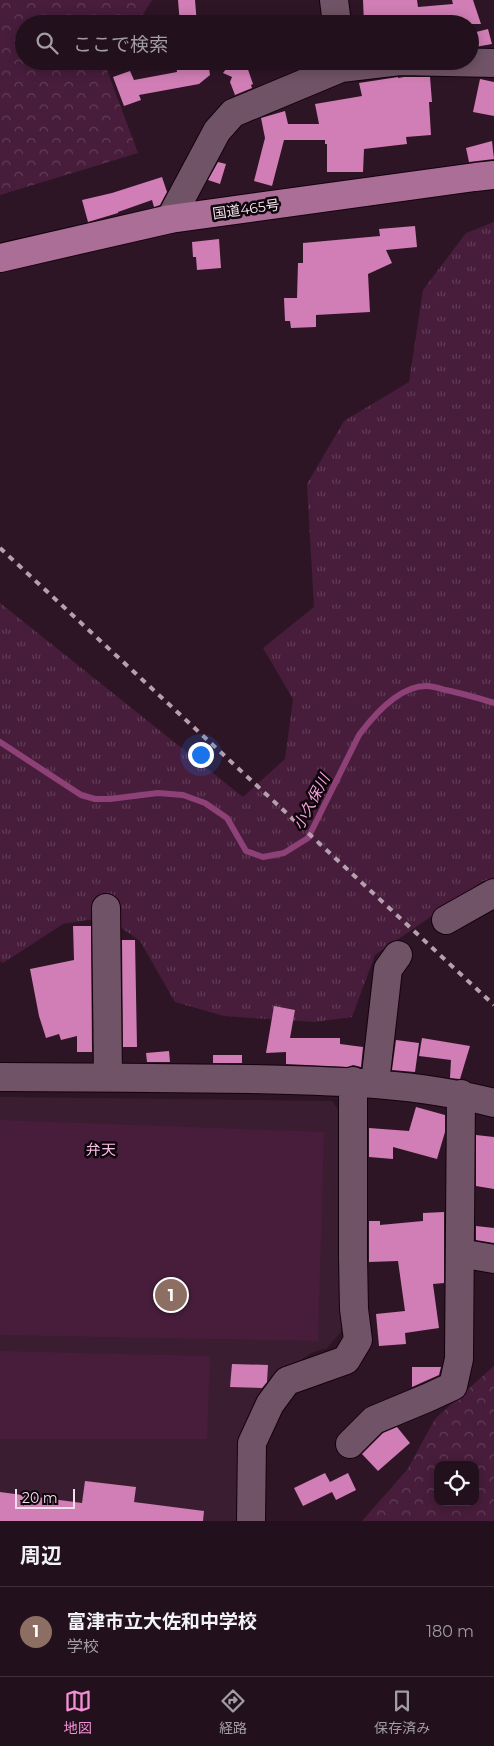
<!DOCTYPE html>
<html lang="ja">
<head>
<meta charset="utf-8">
<style>
	:root { --surface:#22101c; --page:#2e1e29; --text:#f1f3f6; --muted:#a29da3; --line:#3f303b; --accent:#f491d4 }
	body { margin:0; font-family:Montserrat,"Noto Sans JP",sans-serif; background:var(--page); color:var(--text) }
	.controls { position:absolute; right:15px; bottom:15px; display:grid; overflow:hidden; border-radius:10px; box-shadow:0 2px 12px #0003 }
	.controls button { width:45px; height:45px; display:grid; place-items:center; padding:0; border:0; border-bottom:1px solid var(--line); background:var(--surface); color:var(--text); font:25px sans-serif }
	.scale { position:absolute; left:15px; bottom:12px; width:60px; box-sizing:border-box; padding-left:5px; border:2px solid #f0dee9; border-top:0; font-size:14px; line-height:18px; white-space:nowrap; color:#f0dee9; -webkit-text-stroke:4px #0f050c; paint-order:stroke }
	.you { position:absolute; left:200px; top:754px; width:18px; height:18px; margin:-12px; border:4px solid #fff; border-radius:50%; background:#1a73e8; box-shadow:0 0 0 8px #1a73e833 }
	.badge { display:grid; place-items:center; width:32px; height:32px; border-radius:50%; background:var(--accent); color:#fff; font-size:16px; font-weight:700 }
	.pin { position:absolute; translate:-50% -50%; border:2px solid #fff; box-shadow:0 1px 5px #0006 }
	.list { margin:0; padding:0; list-style:none }
	h2 { display:flex; justify-content:space-between; align-items:center; height:65px; margin:0; padding:0 20px; font-size:21px }
	h2 small { font-size:16px; font-weight:400; color:var(--muted) }
	.list li { display:grid; grid-template-columns:32px 1fr auto; gap:15px; align-items:center; box-sizing:border-box; height:90px; padding:0 20px; border-top:1px solid var(--line) }
	.list b { display:block; font-size:19px; white-space:nowrap }
	.list p { margin:0; font-size:16px; white-space:nowrap; color:var(--muted) }
	.list em { font-size:16px; font-style:normal; color:var(--muted) }
	.icon { flex:none; width:28px; height:28px; fill:none; stroke:currentColor; stroke-width:2; stroke-linecap:round; stroke-linejoin:round }
	.map { position:relative; flex:none; width:494px; height:1521px; overflow:hidden }
	.search { position:absolute; background:var(--surface); box-shadow:0 2px 12px #0003; left:15px; right:15px; top:15px; height:55px; display:flex; align-items:center; gap:12px; box-sizing:border-box; padding:0 18px; border-radius:28px; color:var(--muted); font-size:19px }
	.sheet { height:155px; background:var(--surface) }
	nav { display:flex; justify-content:space-around; align-items:center; box-sizing:border-box; height:70px; border-top:1px solid var(--line); background:var(--surface); font-size:14px; color:var(--muted) }
	nav a { display:grid; justify-items:center; gap:2px }
	nav .on { color:var(--accent) }
	.map>svg:first-child { display:block }
	.built { fill:#3b1d32 }
	.grass { fill:url(#grass-tufts) }
	.forest { fill:url(#forest-crowns); fill-rule:evenodd }
	.pitch { fill:#471d3b }
	.lines { fill:none; stroke-linecap:round; stroke-linejoin:round }
	.stream { stroke:#8e4177; stroke-width:6 }
	.building { fill:#d07eb5 }
	.minor-casing { stroke:#15020f; stroke-width:30 }
	.highway-casing { stroke:#15020f; stroke-width:30 }
	.minor { stroke:#705366; stroke-width:28 }
	.highway { stroke:#ab6e97; stroke-width:28 }
	.rail { stroke:#b5a1ae; stroke-width:4; stroke-dasharray:6 6; stroke-linecap:butt }
	.labels { text-anchor:middle; dominant-baseline:central; stroke-width:5; stroke-linejoin:round; paint-order:stroke }
	.street-label { font-size:14px; fill:#f0dee9; stroke:#0f050c }
	.water-label { font-size:15px; font-style:italic; fill:#f8a3dc; stroke:#0f050c }
	.neighbourhood-label { font-size:15px; fill:#f9c0e5; stroke:#0f050c }
</style>
</head>
<body>
<div class="map">
<svg width="494" height="1521" viewBox="0 0 494 1521">
	<defs>
		<pattern id="grass-tufts" width="24" height="20" patternUnits="userSpaceOnUse" patternTransform="scale(1.25)"><rect width="24" height="20" fill="#471d3b"/><path d="M3 7l-1-3M5 7V3M7 7l1-3M15 17l-1-3M17 17v-4M19 17l1-3" fill="none" stroke="#623d57"/></pattern>
		<pattern id="forest-crowns" width="20" height="18" patternUnits="userSpaceOnUse" patternTransform="scale(1.25)"><rect width="20" height="18" fill="#471d3b"/><path d="M2 6a3 3 0 1 1 6 0M12 15a3 3 0 1 1 6 0" fill="none" stroke="#623d57"/></pattern>
	</defs>
	<rect width="100%" height="100%" fill="#2e1526"/>
	<!-- built -->
	<path class="built" d="M0 1097 332 1101 338 1110 344 1258 341 1332 327 1348 311 1353 289 1369 274 1402 245 1521H0Z"/>
	<!-- grass -->
	<path class="grass" d="M494 222V881H483L375 955 352 1017 314 1022 224 1016 175 1002 140 941 106 917 63 924 3 963 0 961V603L243 797 285 759 293 699 263 648 314 607 307 484 344 421 409 382 423 290 466 233Z"/>
	<!-- forest -->
	<path class="forest" d="M0 0H152L137 24H24V61H113L107 70 138 153 0 195Z
		M494 1366V1521H362L407 1470 435 1419ZM438 1465H475V1502H438Z"/>
	<!-- pitch -->
	<path class="pitch" d="M0 1120 324 1132 318 1341 0 1335Z
		M0 1351 210 1356 207 1439H0Z"/>
	<g class="lines">
		<!-- stream -->
		<path class="stream" d="M0 742 81 795 95 799H110L158 793 183 795 205 803 227 818 246 851 263 857 284 853 308 838 359 735C374 715 399 686 426 686 432 686 439 688 445 690 462 693 478 698 494 703"/>
	</g>
	<!-- building -->
	<path class="building" d="M178 0H195L197 24H180Z
		M363 0H417L418 7 453 4 452 0H473L481 24H364Z
		M488 29 492 44 475 47 472 33Z
		M176 61H208L210 75 199 84 139 95 141 100 124 106 113 77 130 71 134 80 177 72Z
		M223 61H245L253 84 251 85 252 88 235 95 230 82 232 77 223 73 226 69Z
		M398 77V78L404 77H430L432 102H429L431 135 406 137 407 144 364 149 363 172H327V144H325V140H284L272 186 254 181 265 138 261 118 285 111 288 124H319L315 104 362 96 359 83Z
		M480 79 494 82V116L473 112Z
		M492 141 494 159 469 162 466 148Z
		M218 162 226 164 220 184 208 180Z
		M162 177 167 192 160 205 154 207 152 200 118 212V213L88 222 82 200 112 193Z
		M415 226 417 247 386 250 392 263 368 274 370 312 316 315V327L291 328 290 321H285L284 298H297L298 263H303V243L380 236 379 229Z
		M219 239 221 268 197 270 196 257H193L192 242Z
		M73 926H91L92 1052H77V1036L61 1040 59 1034 46 1038 39 1016 30 969 74 960Z
		M122 940H135L137 1047H123Z
		M274 1006 295 1010 290 1038H340V1044L363 1047 361 1067 353 1065 348 1067 286 1064V1052L266 1053Z
		M422 1038 470 1046 460 1079 450 1078 451 1060 419 1056Z
		M396 1040 419 1043 415 1072 392 1070Z
		M169 1051 170 1062H147L146 1053Z
		M213 1055H242V1063H213Z
		M416 1107 445 1115V1132L437 1159 393 1147V1159L369 1157V1128L409 1131Z
		M476 1135 494 1137V1189L476 1186Z
		M444 1212V1283L433 1284 439 1328 405 1333 406 1344 379 1346 376 1314 405 1311 398 1261 369 1262V1221H380V1225L423 1221V1213Z
		M476 1226 494 1228V1243L476 1240Z
		M232 1364 268 1365 267 1382 262 1388 230 1387Z
		M412 1367H441L439 1375 412 1387Z
		M397 1427 410 1443 378 1471 362 1454 383 1433Z
		M325 1473 330 1482 348 1473 356 1490 336 1500 332 1492 303 1506 294 1488Z
		M85 1481 136 1487 134 1502 204 1511 203 1521H0V1492L82 1503Z"/>
	<g class="lines">
		<!-- minor casing -->
		<g class="minor-casing">
			<path id="minor" d="M334 0 337 24
				M170 219 217 131 233 113 341 68 400 61 494 63
				M106 908 108 1076
				M446 920 494 893
				M0 1077C83 1077 167 1078 250 1079 332 1081 414 1082 494 1103
				M375 1083 388 969 398 955
				M460 1253 494 1259
				M350 1444 374 1420 427 1398 453 1386 459 1359 461 1094
				M251 1521 252 1443 270 1404 287 1381 346 1360 358 1340 354 1309 353 1257V1081"/>
		</g>
		<!-- highway casing -->
		<g class="highway-casing">
			<path id="highway" d="M0 258 170 219 475 177 494 175"/>
		</g>
		<!-- minor -->
		<use href="#minor" class="minor"/>
		<!-- highway -->
		<use href="#highway" class="highway"/>
		<!-- rail -->
		<path class="rail" d="M0 548 494 1005"/>
	</g>
	<g class="labels">
		<!-- street labels -->
		<g class="street-label">
			<text transform="translate(246 209) rotate(-8)">国道465号</text>
		</g>
		<!-- water labels -->
		<g class="water-label">
			<text transform="translate(311 802) rotate(-62)">小久保川</text>
		</g>
		<!-- neighbourhood labels -->
		<g class="neighbourhood-label">
			<text x="101" y="1149">弁天</text>
		</g>
	</g>
</svg>
<div class="controls">
<button><svg class="icon" aria-label="locate" viewBox="0 0 24 24"><circle cx="12" cy="12" r="6"/><path d="M12 2v4M12 18v4M2 12h4M18 12h4"/></svg></button>
</div>
<div class="scale">20 m</div>
<div class="you"></div>
<div class="pin badge" style="left:171px;top:1295px;background:#8d6e63">1</div>
<div class="search"><svg class="icon" aria-label="search" viewBox="0 0 24 24"><circle cx="10" cy="10" r="6"/><path d="M15 15l6 6"/></svg>ここで検索</div>
</div>
<section class="sheet">
<h2>周辺<small></small></h2>
<ul class="list">
<li><span class="badge" style="background:#8d6e63">1</span><div><b>富津市立大佐和中学校</b><p>学校</p></div><em>180 m</em></li>
</ul>
</section>
<nav>
<a class="on"><svg class="icon" aria-label="map" viewBox="0 0 24 24"><path d="M3 6l6-2 6 2 6-2v14l-6 2-6-2-6 2zM9 4v14M15 6v14"/></svg>地図</a>
<a><svg class="icon" aria-label="directions" viewBox="0 0 24 24"><path d="M12 3l9 9-9 9-9-9zM9 14v-3h6M13 9l2 2-2 2"/></svg>経路</a>
<a><svg class="icon" aria-label="saved" viewBox="0 0 24 24"><path d="M7 4h10v16l-5-4-5 4z"/></svg>保存済み</a>
</nav>
</body>
</html>
